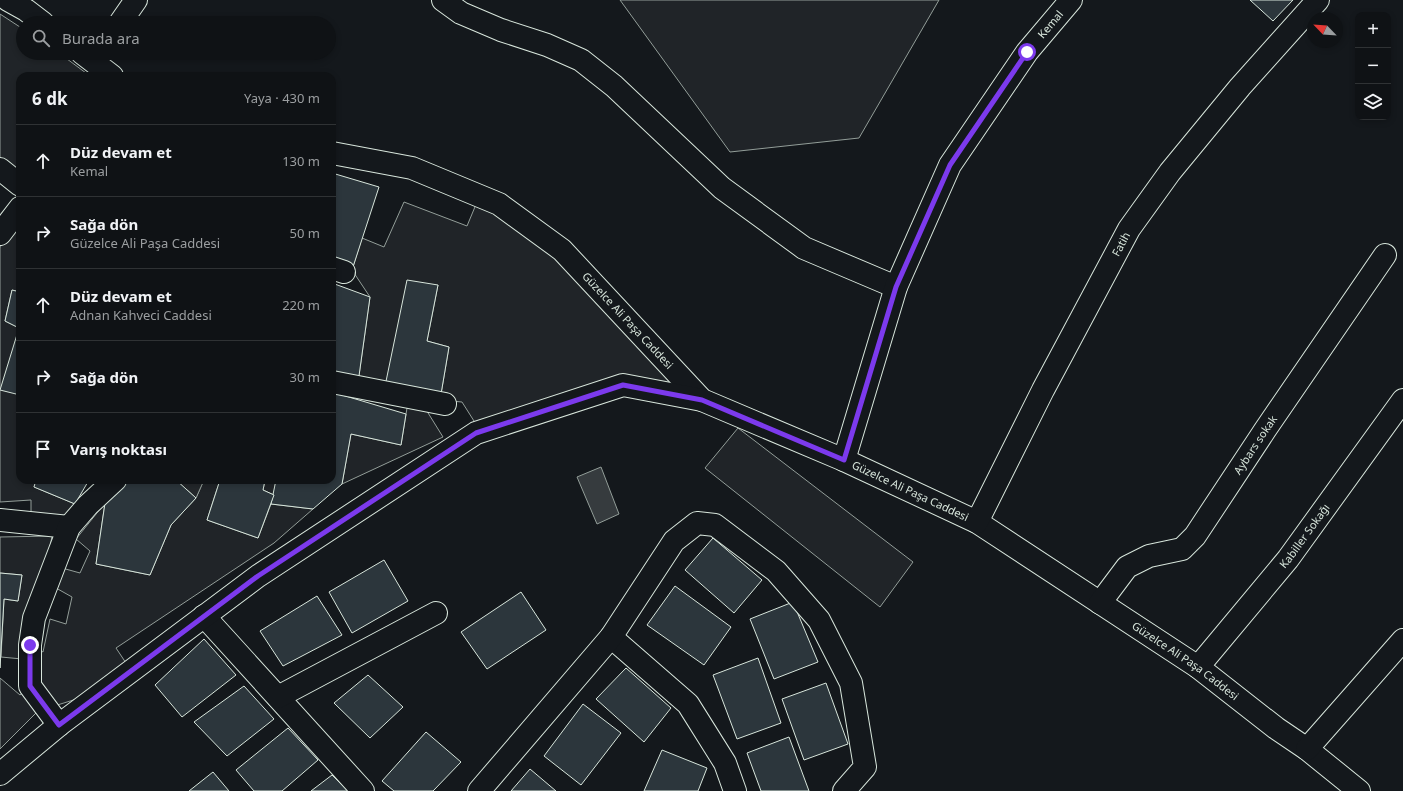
<!DOCTYPE html>
<html lang="tr">
<meta charset="utf-8">
<style>
:root{--surface:#0f1215;--page:#181b1e;--text:#f1f3f6;--muted:#9b9ea0;--line:#2f3234}
body{margin:0;font-family:"Noto Sans",sans-serif;background:var(--page);color:var(--text)}
.controls{position:absolute;right:12px;top:12px;display:grid;overflow:hidden;border-radius:8px;box-shadow:0 2px 6px #0003}
.controls button{width:36px;height:36px;display:grid;place-items:center;padding:0;border:0;border-bottom:1px solid var(--line);background:var(--surface);color:var(--text);font:20px sans-serif}
.compass{position:absolute;left:1307px;top:12px;width:36px;height:36px;border-radius:50%;background:var(--surface);box-shadow:0 2px 6px #0003;rotate:295deg}
.stop{position:absolute;width:12px;height:12px;margin:-9px;border:3px solid #7c3aed;border-radius:50%;background:#fff}
.stop.end{background:#7c3aed;border-color:#fff;box-shadow:0 1px 4px #0008}
.list{margin:0;padding:0;list-style:none}
h2{display:flex;justify-content:space-between;align-items:center;height:52px;margin:0;padding:0 16px;font-size:17px}
h2 small{font-size:13px;font-weight:400;color:var(--muted)}
.list li{display:grid;grid-template-columns:26px 1fr auto;gap:12px;align-items:center;box-sizing:border-box;height:72px;padding:0 16px;border-top:1px solid var(--line)}
.list b{display:block;font-size:15px;white-space:nowrap}
.list p{margin:0;font-size:13px;white-space:nowrap;color:var(--muted)}
.list em{font-size:13px;font-style:normal;color:var(--muted)}
.icon{flex:none;width:22px;height:22px;fill:none;stroke:currentColor;stroke-width:2;stroke-linecap:round;stroke-linejoin:round}
.map{position:relative;flex:none;width:1403px;height:791px;overflow:hidden}
.search{position:absolute;background:var(--surface);box-shadow:0 2px 6px #0003;left:16px;top:16px;width:320px;height:44px;display:flex;align-items:center;gap:10px;box-sizing:border-box;padding:0 14px;border-radius:22px;color:var(--muted);font-size:15px}
.panel{position:absolute;background:var(--surface);box-shadow:0 2px 6px #0003;left:16px;top:72px;width:320px;height:412px;border-radius:12px}
.map>svg:first-child{display:block}
</style>
<div class="map">
<svg width="1403" height="791" viewBox="0 0 1403 791">
<rect width="100%" height="100%" fill="#14181c"/>
<g fill="#202428" stroke="#939e99">
<polygon points="620,0 939,0 859,138 730,152"/>
<polygon points="0,14 23,29 23,53 59,53 90,76 20,76 20,172 0,160"/>
<polygon points="404,202 467,226 477,202 534,239 603,303 671,377 668,386 477,429 474,421 462,402 440,400 449,347 427,341 438,285 384,391 358,383 370,297 352,270 362,238 384,247"/>
<polygon points="20,219 20,292 12,290 5,321 19,328 20,480 36,480 34,487 75,504 71,514 31,522 31,500 0,502 0,248 1,243"/>
<polygon points="407,408 425,408 443,437 342,484 351,434 401,445"/>
<polygon points="738,428 913,562 880,607 705,468"/>
<polygon points="204,480 220,480 207,520 258,538 271,504 313,509 274,543 116,648 128,666 96,693 38,711 0,749 0,678 20,695 31,686 22,659 1,657 4,599 18,601 22,575 0,573 0,537 52,536 46,568 25,642 43,652 50,619 66,624 72,597 56,588 62,568 80,573 90,551 76,539 105,503 96,564 150,575 171,525 196,498"/>
<polygon points="264,480 276,480 274,495 263,490 265,481"/>
</g>
<polygon fill="#24282b" stroke="#939e99" points="176,480 204,480 196,498"/>
<polygon fill="#363b3e" stroke="#939e99" points="601,467 619,514 597,524 577,477"/>
<g fill="#2c363c" stroke="#d8e6dc">
<polygon points="1250,0 1293,0 1273,21"/>
<polygon points="332,173 379,187 352,270 332,264"/>
<polygon points="407,280 438,285 427,341 449,347 440,400 384,391"/>
<polygon points="332,283 370,297 358,383 332,375"/>
<polygon points="12,290 20,292 20,395 0,390 19,328 5,321"/>
<polygon points="332,392 406,414 401,445 351,434 342,484 313,509 271,504 276,480 332,480"/>
<polygon points="36,480 89,480 75,504 34,487"/>
<polygon points="129,480 176,480 196,498 171,525 150,575 96,564 105,503"/>
<polygon points="220,480 265,480 263,490 274,495 258,538 207,520"/>
<polygon points="713,538 762,580 734,613 685,570"/>
<polygon points="384,560 408,601 352,633 329,592"/>
<polygon points="0,573 22,575 18,601 4,599 0,668"/>
<polygon points="675,586 731,627 704,665 647,625"/>
<polygon points="521,592 546,630 487,669 461,632"/>
<polygon points="317,596 342,635 283,666 260,631"/>
<polygon points="793,602 818,662 774,679 750,619"/>
<polygon points="204,639 236,675 182,717 155,685"/>
<polygon points="758,658 781,723 737,739 713,675"/>
<polygon points="626,668 671,708 644,742 596,699"/>
<polygon points="368,675 403,707 370,738 334,703"/>
<polygon points="826,683 848,744 804,760 782,699"/>
<polygon points="244,686 274,719 227,756 194,722"/>
<polygon points="583,704 621,733 581,785 544,756"/>
<polygon points="288,728 318,760 282,791 254,791 236,770"/>
<polygon points="426,732 461,762 433,791 394,791 382,781"/>
<polygon points="789,737 809,791 761,791 747,753"/>
<polygon points="662,750 707,768 698,791 644,791"/>
<polygon points="530,769 556,791 511,791"/>
<polygon points="213,772 229,791 189,791"/>
<polygon points="332,775 348,791 311,791"/>
</g>
<g fill="none" stroke-linecap="round" stroke-linejoin="round">
<g stroke="#d8e6dc" stroke-width="24">
<g id="minor">
<polyline points="8,0 26,10 43,23"/>
<polyline points="443,0 461,13 501,30 547,45 581,60 614,86 722,188 804,248 896,287"/>
<polyline points="120,23 136,0"/>
<polyline points="82,53 112,76"/>
<path id="s1" d="M332 153 412 168 499 204 562 250 702 400 844 460 977 522 1198 667 1276 728 1307 749 1359 791"/>
<polyline points="0,169 20,185"/>
<polyline points="0,234 20,208"/>
<polyline points="332,268 344,272"/>
<polyline points="332,382 445,404"/>
<path id="s2" d="M844 460 896 287 950 165 1027 52 1071 0"/>
<polyline points="0,520 69,527"/>
<path id="s3" d="M977 522 1043 390 1129 229 1170 172 1240 87 1318 0"/>
<path id="s4" d="M1100 603 1127 567 1149 556 1182 549 1195 536 1265 430 1385 255"/>
<polyline points="204,616 363,791"/>
<polyline points="611,637 688,704 725,763 735,791"/>
<path id="s5" d="M1198 667 1288 559 1403 400"/>
<polyline points="278,697 436,613"/>
<polyline points="59,725 30,686 30,645 34,618 69,527 88,505 115,480"/>
<polyline points="1307,749 1403,640"/>
<polyline points="479,791 611,637 674,541 697,523 715,525 776,571 819,620 851,683 865,767 844,791"/>
</g>
</g>
<g stroke="#d8e6dc" stroke-width="24">
<polyline id="major" points="0,774 59,725 258,576 476,433 623,385 702,400"/>
</g>
<use href="#minor" stroke="#14181c" stroke-width="22"/>
<use href="#major" stroke="#14181c" stroke-width="22"/>
</g>
<g fill="none" stroke-linecap="round" stroke-linejoin="round">
<polyline stroke="#7c3aed" stroke-width="5" points="30,645 30,686 59,725 258,576 476,433 623,385 702,400 844,460 896,287 950,165 1027,52"/>
</g>
<g text-anchor="middle" stroke-width="3" stroke-linejoin="round" paint-order="stroke">
<g font-size="11" fill="#d8e6dc" stroke="#14181c">
<text dy="4" stroke="none"><textPath href="#s2" startOffset="487">Kemal</textPath></text>
<text dy="4" stroke="none"><textPath href="#s3" startOffset="313">Fatih</textPath></text>
<text dy="4" stroke="none"><textPath href="#s1" startOffset="350">Güzelce Ali Paşa Caddesi</textPath></text>
<text dy="4" stroke="none"><textPath href="#s4" startOffset="231">Aybars sokak</textPath></text>
<text dy="4" stroke="none"><textPath href="#s1" startOffset="686">Güzelce Ali Paşa Caddesi</textPath></text>
<text dy="4" stroke="none"><textPath href="#s5" startOffset="169">Kabiller Sokağı</textPath></text>
<text dy="4" stroke="none"><textPath href="#s1" startOffset="1010">Güzelce Ali Paşa Caddesi</textPath></text>
</g>
</g>
</svg>
<div class="controls">
<button>+</button>
<button>−</button>
<button><svg class="icon" aria-label="layers" viewBox="0 0 24 24"><path d="M12 4l9 5-9 5-9-5zM3 14l9 5 9-5"/></svg></button>
</div>
<svg class="compass" viewBox="-18 -18 36 36"><path d="M0-13l5 13h-10z" fill="#e53935"/><path d="M0 13l5-13h-10z" fill="#9b9ea0"/></svg>
<div class="stop" style="left:1027px;top:52px"></div>
<div class="stop end" style="left:30px;top:645px"></div>
<div class="search"><svg class="icon" aria-label="search" viewBox="0 0 24 24"><circle cx="10" cy="10" r="6"/><path d="M15 15l6 6"/></svg>Burada ara</div>
<section class="panel">
<h2>6 dk<small>Yaya · 430 m</small></h2>
<ul class="list">
<li><svg class="icon" aria-label="ahead" viewBox="0 0 24 24"><path d="M12 20V5M6 11l6-6 6 6"/></svg><div><b>Düz devam et</b><p>Kemal</p></div><em>130 m</em></li>
<li><svg class="icon" aria-label="right" viewBox="0 0 24 24"><path d="M7 20v-9h11M14 6l5 5-5 5"/></svg><div><b>Sağa dön</b><p>Güzelce Ali Paşa Caddesi</p></div><em>50 m</em></li>
<li><svg class="icon" aria-label="ahead" viewBox="0 0 24 24"><path d="M12 20V5M6 11l6-6 6 6"/></svg><div><b>Düz devam et</b><p>Adnan Kahveci Caddesi</p></div><em>220 m</em></li>
<li><svg class="icon" aria-label="right" viewBox="0 0 24 24"><path d="M7 20v-9h11M14 6l5 5-5 5"/></svg><div><b>Sağa dön</b></div><em>30 m</em></li>
<li><svg class="icon" aria-label="arrive" viewBox="0 0 24 24"><path d="M6 21V4h12l-3 4 3 4H6"/></svg><div><b>Varış noktası</b></div></li>
</ul>
</section>
</div>
